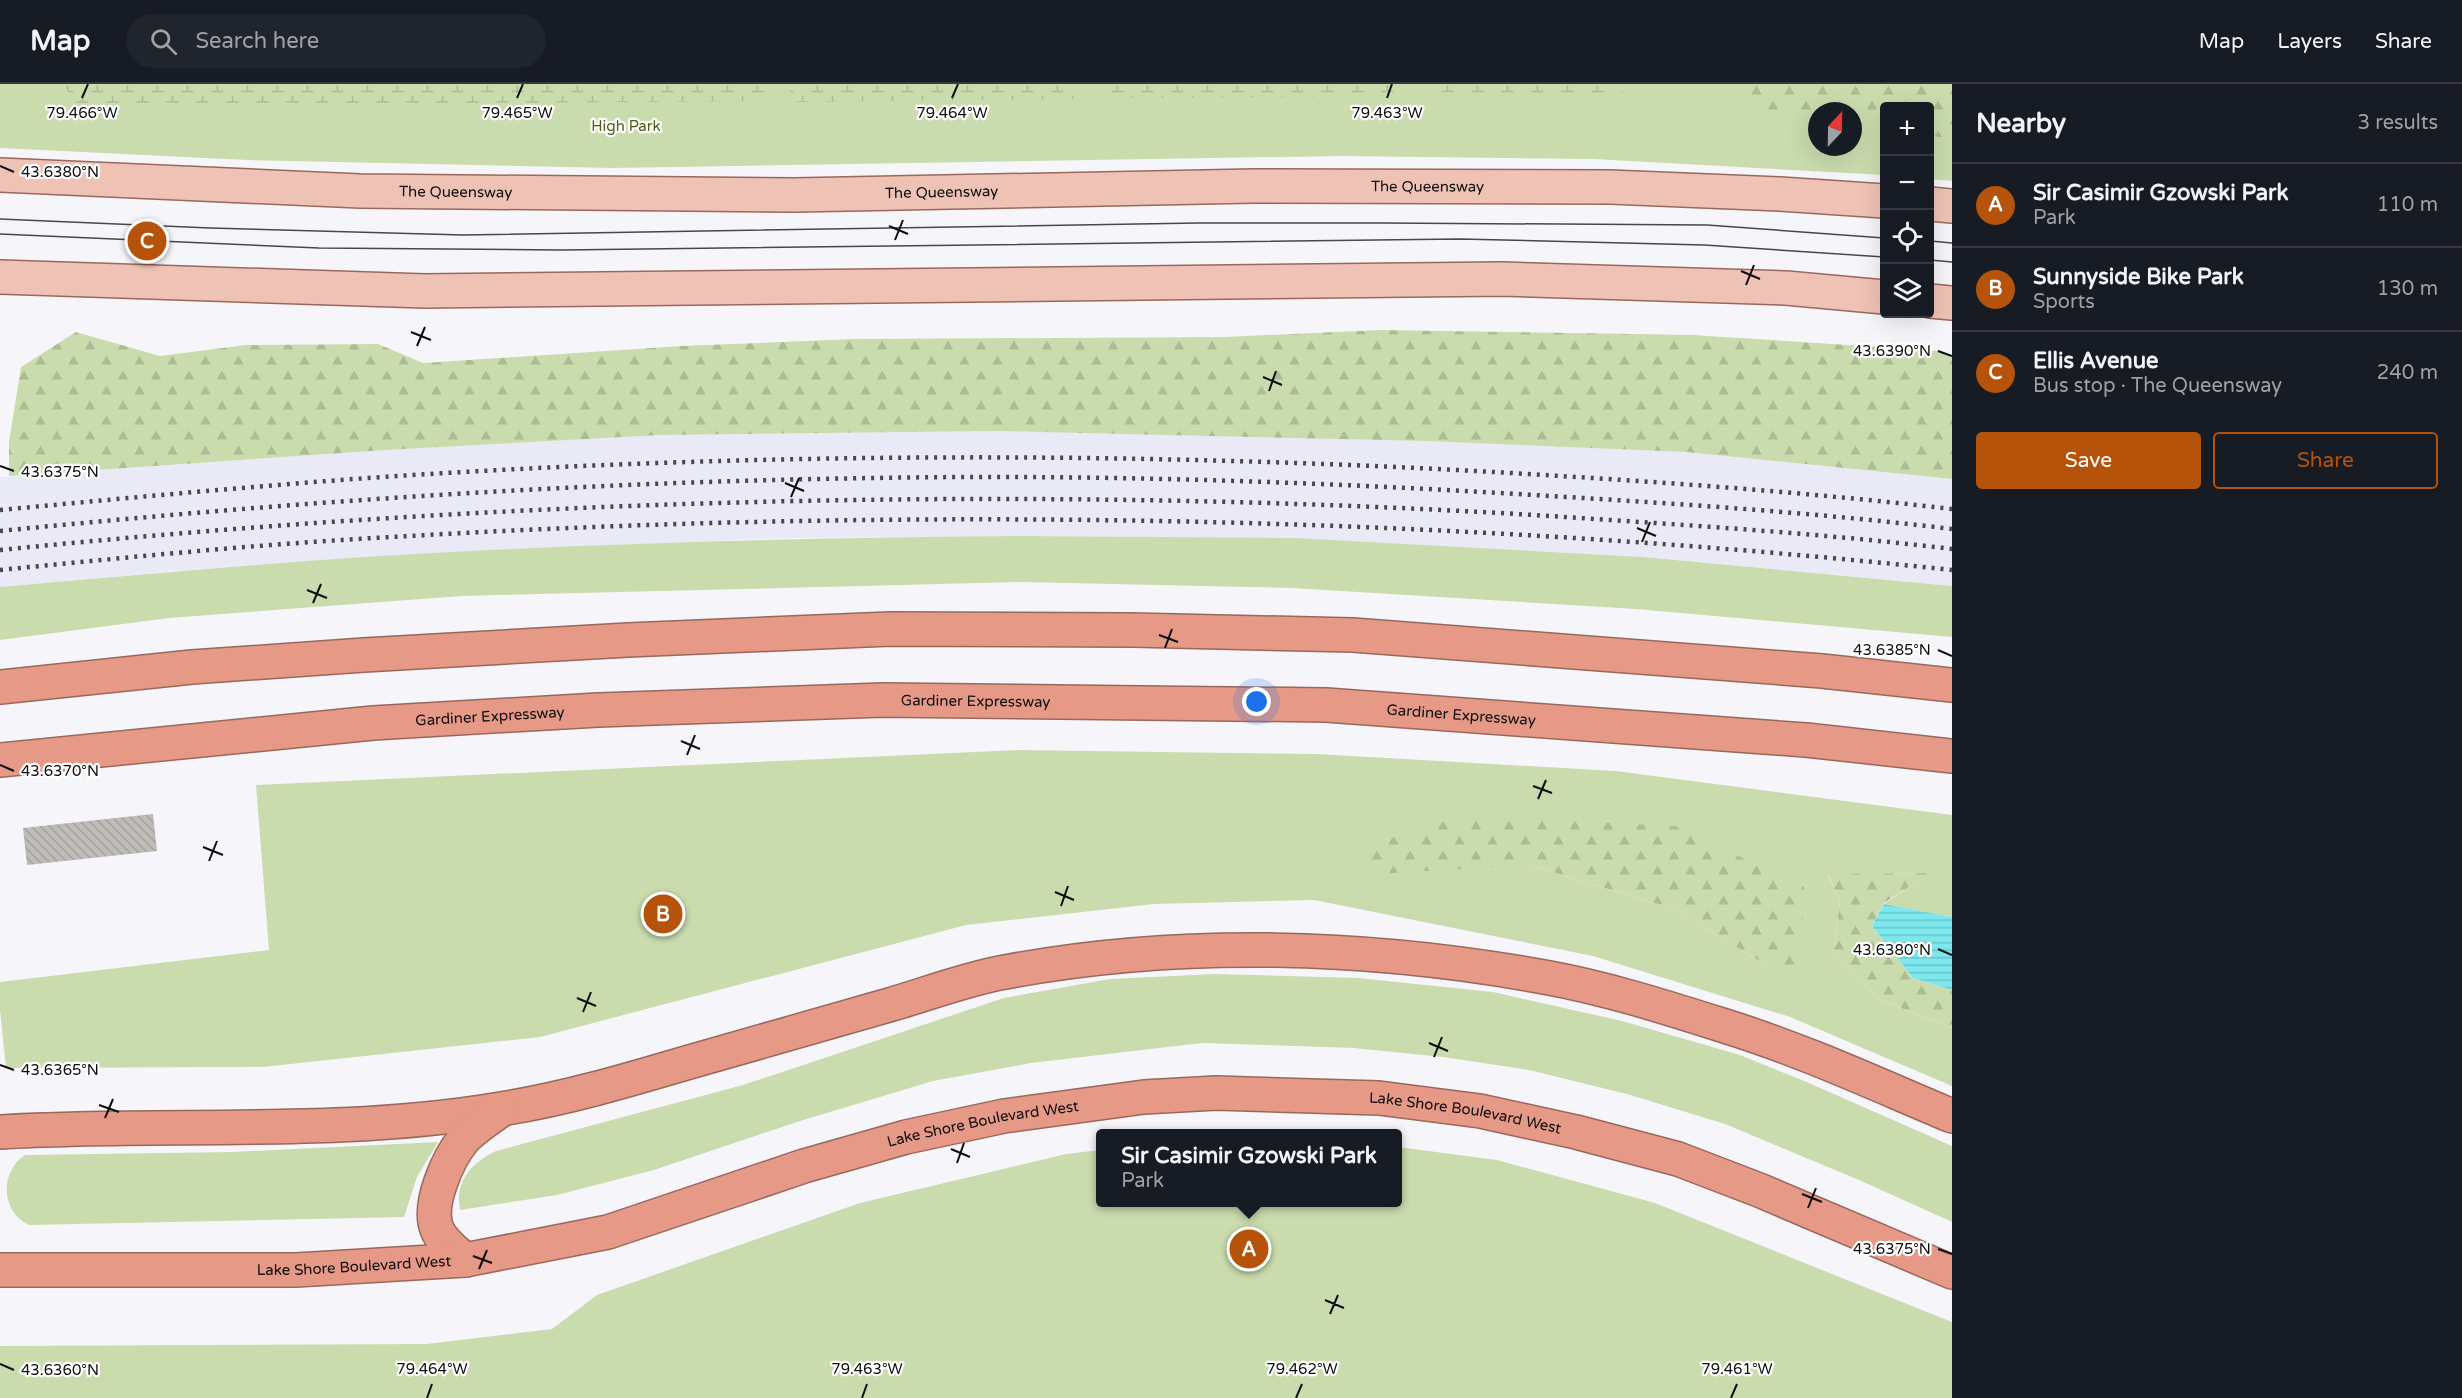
<!DOCTYPE html>
<meta charset="utf-8">
<style>
:root{--surface:#171b24;--page:#20242c;--text:#f1f3f6;--muted:#9ea1a6;--line:#363941;--accent:#b45309}
body{margin:0;font-family:"Varela Round",sans-serif;background:var(--page);color:var(--text)}
.controls{position:absolute;right:18px;top:18px;display:grid;overflow:hidden;border-radius:6px;box-shadow:0 6px 24px #0002}
.controls button{width:54px;height:54px;display:grid;place-items:center;padding:0;border:0;border-bottom:2px solid var(--line);background:var(--surface);color:var(--text);font:30px sans-serif}
.compass{position:absolute;left:1808px;top:18px;width:54px;height:54px;border-radius:50%;background:var(--surface);box-shadow:0 6px 24px #0002;rotate:22deg}
.you{position:absolute;left:1257px;top:618px;width:21px;height:21px;margin:-15px;border:4px solid #fff;border-radius:50%;background:#1a73e8;box-shadow:0 0 0 9px #1a73e833}
.badge{display:grid;place-items:center;width:39px;height:39px;border-radius:50%;background:var(--accent);color:#fff;font-size:20px;font-weight:700}
.pin{position:absolute;translate:-50% -50%;border:3px solid #fff;box-shadow:0 2px 6px #0006}
.popup{position:absolute;left:1096px;top:1045px;width:306px;height:78px;box-sizing:border-box;display:grid;place-content:center;border-radius:6px;background:var(--surface);filter:drop-shadow(0 2px 4px #0005);font-size:20px;white-space:nowrap;color:var(--muted)}
.popup b{font-size:22px;color:var(--text)}
.popup::after{content:'';position:absolute;left:50%;top:100%;margin-left:-12px;border:12px solid transparent;border-top-color:var(--surface)}
.list{margin:0;padding:0;list-style:none}
h2{display:flex;justify-content:space-between;align-items:center;height:78px;margin:0;padding:0 24px;font-size:26px}
h2 small{font-size:20px;font-weight:400;color:var(--muted)}
.list li{display:grid;grid-template-columns:39px 1fr auto;gap:18px;align-items:center;box-sizing:border-box;height:84px;padding:0 24px;border-top:2px solid var(--line)}
.list b{display:block;font-size:22px;white-space:nowrap}
.list p{margin:0;font-size:20px;white-space:nowrap;color:var(--muted)}
.list em{font-size:20px;font-style:normal;color:var(--muted)}
.actions{display:flex;gap:12px;padding:18px 24px}
.actions a{flex:1;padding:14px 0;border:2px solid var(--accent);border-radius:6px;text-align:center;font-size:21px;color:var(--accent)}
.actions .main{background:var(--accent);color:#fff}
.icon{flex:none;width:33px;height:33px;fill:none;stroke:currentColor;stroke-width:2;stroke-linecap:round;stroke-linejoin:round}
.map{position:relative;flex:none;width:1952px;height:1314px;overflow:hidden}
header{display:flex;align-items:center;gap:36px;box-sizing:border-box;height:84px;padding:0 30px;background:var(--surface);border-bottom:2px solid var(--line)}
header strong{font-size:28px}
nav{display:flex;gap:33px;margin-inline-start:auto;font-size:21px}
.search{width:420px;height:54px;background:var(--page);display:flex;align-items:center;gap:15px;box-sizing:border-box;padding:0 21px;border-radius:33px;color:var(--muted);font-size:22px}
main{display:flex}
aside{flex:1;background:var(--surface)}
.map>svg:first-child{display:block}
</style>
<header>
<strong>Map</strong>
<div class="search"><svg class="icon" aria-label="search" viewBox="0 0 24 24"><circle cx="10" cy="10" r="6"/><path d="M15 15l6 6"/></svg>Search here</div>
<nav><a>Map</a><a>Layers</a><a>Share</a></nav>
</header>
<main>
<div class="map">
<svg width="1952" height="1314" viewBox="0 0 1952 1314">
<defs>
<pattern id="forest-firs" width="22" height="20" patternUnits="userSpaceOnUse" patternTransform="scale(1.5)"><rect width="22" height="20" fill="#cadcae"/><path d="M5 1l3.5 6h-7zM16 11l3.5 6h-7z" fill="#acbc94"/></pattern>
<pattern id="wetland-marsh" width="20" height="14" patternUnits="userSpaceOnUse" patternTransform="scale(1.5)"><rect width="20" height="14" fill="#cadcae"/><path d="M1 5h8M5 5V1M11 12h8M15 12V8" fill="none" stroke="#acbc94"/></pattern>
<pattern id="water-rules" width="6" height="5" patternUnits="userSpaceOnUse" patternTransform="scale(1.5)"><rect width="6" height="5" fill="#7ce7ed"/><path d="M0 2.5h6" fill="none" stroke="#6ac5ca"/></pattern>
<pattern id="building-back-hatch" width="6" height="6" patternUnits="userSpaceOnUse" patternTransform="scale(1.5)"><rect width="6" height="6" fill="#bfbbb8"/><path d="M-1 5l2 2M0 0l6 6M5-1l2 2" fill="none" stroke="#a3a09d"/></pattern>
</defs>
<rect width="100%" height="100%" fill="#f6f6fa"/>
<polygon fill="#eaeaf6" points="997,347 1425,357 1686,368 1952,395 1952,502 1643,473 1296,454 1025,452 789,454 467,467 164,488 0,503 0,393 386,366 661,351"/>
<g fill="#cadcae" fill-rule="evenodd">
<path d="M0 0H1952V97L1930 95V22H1884V91L1593 75 1340 72 612 84 247 76 0 64ZM1817 27H1853V63H1817Z"/>
<path d="M1025 452 1296 454 1643 473 1952 502V553L1636 525 1292 504 1022 498 462 512 169 534 0 556V503C156 489 312 475 468 467 654 458 839 453 1025 452Z"/>
<path d="M1018 666 1316 670 1616 687 1952 731V833L1884 820 1929 789 1828 791 1840 818 1833 871 1878 915 1952 944V1002L1790 933 1593 872 1314 816 1154 820 966 841 540 953 263 983 6 984 0 926V898L269 866 256 701ZM1529 781 1804 803 1766 881 1674 825Z"/>
<path d="M1215 890 1358 894 1493 908 1622 937 1740 971 1809 999 1952 1062V1138L1859 1096 1725 1040 1627 1010 1529 986 1443 973 1354 964 1202 959 1031 979 933 997 800 1037 654 1086 557 1111 460 1126C454 1098 472 1078 496 1067L743 1001 1004 914 1110 895Z"/>
<path d="M438 1058 417 1093 404 1133 29 1141C0 1128 0 1087 25 1071L232 1068Z"/>
<polygon points="1398,1063 1497,1076 1655,1119 1952,1238 1952,1314 0,1314 0,1262 427,1260 552,1245 597,1211 860,1119 1066,1070 1100,1066 1100,1118 1398,1118"/>
</g>
<g fill="url(#forest-firs)">
<polygon points="1750,0 1952,0 1952,54 1930,52 1930,22 1884,22 1884,40 1871,32 1853,34 1853,27 1817,27 1817,36 1762,28 1750,9"/>
<polygon points="1380,246 1693,251 1941,267 1952,271 1952,395 1686,368 1425,357 997,347 661,351 386,366 9,392 9,358 21,283 76,248 160,272 246,261 378,260 423,279 681,262 855,255 1224,253"/>
<polygon points="1464,732 1675,742 1804,803 1800,884 1766,881 1674,825 1529,781 1376,790 1365,762"/>
<polygon points="1930,789 1884,819 1872,842 1913,894 1952,906 1952,944 1878,915 1833,871 1840,818 1828,790"/>
</g>
<g fill="url(#wetland-marsh)">
<polygon points="63,0 767,0 767,17 77,22"/>
<polygon points="790,0 1081,0 1082,15 790,18"/>
<polygon points="1103,0 1408,0 1410,12 1103,14"/>
<polygon points="1431,0 1628,0 1621,10 1432,8"/>
</g>
<polygon fill="url(#water-rules)" points="1884,820 1952,833 1952,906 1913,894 1872,842"/>
<polygon fill="url(#building-back-hatch)" points="153,730 157,767 27,781 23,744"/>
<g fill="none" stroke-linecap="round" stroke-linejoin="round">
<g stroke="#99685c" stroke-width="36">
<g id="major">
<path id="s1" d="M0 91 360 107 795 111 1254 102 1610 103 1780 110 1884 117"/>
<polyline points="1930,120 1952,122"/>
<polyline points="0,193 425,207 1502,195 1786,204 1884,213"/>
<polyline points="1930,217 1952,219"/>
</g>
</g>
<g stroke="#99685c" stroke-width="36">
<g id="highway">
<polyline points="0,603 192,583 364,571 628,556 890,545 1132,546 1353,551 1822,587 1952,601"/>
<path id="s2" d="M0 676 373 639 598 626 883 616 1326 621 1806 656 1952 672"/>
<path d="M0 1048C166 1038 336 1053 501 1025 564 1015 625 997 686 979 754 960 821 940 889 921 927 910 966 895 1005 888 1181 855 1368 861 1544 893 1606 904 1668 924 1728 943 1805 967 1878 1001 1952 1032"/>
<path d="M465 1176C455 1167 442 1158 437 1145 427 1121 448 1074 464 1055 474 1044 489 1035 501 1026"/>
<path id="s3" d="M0 1186H296L465 1176 608 1148 804 1082 906 1053 1004 1032 1144 1013 1216 1009 1379 1014 1480 1027 1576 1048 1678 1075 1759 1106 1952 1188"/>
</g>
</g>
<use href="#major" stroke="#efc2b6" stroke-width="33"/>
<use href="#highway" stroke="#e59986" stroke-width="33"/>
<g stroke="#48484a" stroke-width="1.5">
<polyline points="0,135 210,144 463,151 1198,139 1385,139 1707,141 1884,154"/>
<polyline points="0,150 319,164 562,166 1460,155 1704,161 1884,173"/>
<polyline points="1930,157 1952,159"/>
<polyline points="1930,176 1952,178"/>
</g>
<g stroke="#48484a" stroke-width="4.5" stroke-dasharray="3 6" stroke-linecap="butt">
<path d="M0 426C127 414 254 402 382 393 774 367 1168 367 1560 392 1691 400 1822 410 1952 425"/>
<path d="M0 447C290 418 581 398 873 394 1099 390 1325 398 1550 412 1684 420 1819 429 1952 445"/>
<path d="M0 466C515 414 1034 400 1550 432 1684 441 1819 449 1952 465"/>
<path d="M0 486C130 473 261 460 392 453 911 422 1434 431 1952 486"/>
</g>
</g>
<path fill="none" stroke="#0d0d0e" stroke-width="2" d="M82 14 88 0M517 14 523 0M952 14 958 0M1387 14 1392 0M0 82 14 88M889 142 908 150M895 156 903 136M1741 187 1760 195M1746 201 1754 181M411 248 431 256M417 262 425 243M1938 267 1952 272M1263 293 1282 301M1269 307 1276 287M0 382 14 387M785 399 804 407M791 413 799 394M1637 444 1656 452M1642 458 1650 438M307 506 327 514M313 519 321 500M1159 551 1178 558M1165 564 1172 545M1938 566 1952 572M681 657 700 665M687 671 695 651M0 681 14 687M1533 702 1552 709M1538 715 1546 696M203 763 223 771M209 777 217 757M1055 808 1074 816M1061 822 1068 802M1938 865 1952 871M577 914 596 922M583 928 591 908M1429 959 1448 967M1434 973 1442 953M0 981 14 986M99 1021 119 1028M105 1034 113 1015M951 1065 970 1073M957 1079 964 1059M1802 1110 1822 1118M1808 1124 1816 1104M1938 1165 1952 1170M473 1172 492 1179M479 1185 487 1166M1325 1216 1344 1224M1330 1230 1338 1211M0 1280 14 1286M427 1314 432 1300M862 1314 867 1300M1296 1314 1302 1300M1731 1314 1737 1300"/>
<g text-anchor="middle" stroke-width="4.5" stroke-linejoin="round" paint-order="stroke">
<g font-size="15" fill="#485e11" stroke="#fff">
<text x="626" y="47">High Park</text>
</g>
<g font-size="15" fill="#0d0d0e" stroke="#fff">
<text dy="5" stroke="none"><textPath href="#s1" startOffset="1428">The Queensway</textPath></text>
<text dy="5" stroke="none"><textPath href="#s1" startOffset="456">The Queensway</textPath></text>
<text dy="5" stroke="none"><textPath href="#s1" startOffset="942">The Queensway</textPath></text>
<text dy="5" stroke="none"><textPath href="#s2" startOffset="978">Gardiner Expressway</textPath></text>
<text dy="5" stroke="none"><textPath href="#s2" startOffset="1464">Gardiner Expressway</textPath></text>
<text dy="5" stroke="none"><textPath href="#s2" startOffset="492">Gardiner Expressway</textPath></text>
<text dy="5" stroke="none"><textPath href="#s3" startOffset="1488">Lake Shore Boulevard West</textPath></text>
<text dy="5" stroke="none"><textPath href="#s3" startOffset="1002">Lake Shore Boulevard West</textPath></text>
<text dy="5" stroke="none"><textPath href="#s3" startOffset="354">Lake Shore Boulevard West</textPath></text>
</g>
</g>
<g font-size="15" text-anchor="middle" fill="#0d0d0e" stroke="#fff" stroke-width="4.5" stroke-linejoin="round" paint-order="stroke">
<text x="952" y="34">79.464°W</text>
<text x="82" y="34">79.466°W</text>
<text x="517" y="34">79.465°W</text>
<text x="1387" y="34">79.463°W</text>
<text x="60" y="93">43.6380°N</text>
<text x="1892" y="272">43.6390°N</text>
<text x="60" y="393">43.6375°N</text>
<text x="1892" y="571">43.6385°N</text>
<text x="60" y="692">43.6370°N</text>
<text x="1892" y="871">43.6380°N</text>
<text x="60" y="991">43.6365°N</text>
<text x="1892" y="1170">43.6375°N</text>
<text x="432" y="1290">79.464°W</text>
<text x="867" y="1290">79.463°W</text>
<text x="1302" y="1290">79.462°W</text>
<text x="1737" y="1290">79.461°W</text>
<text x="60" y="1291">43.6360°N</text>
</g>
</svg>
<div class="controls">
<button>+</button>
<button>−</button>
<button><svg class="icon" aria-label="locate" viewBox="0 0 24 24"><circle cx="12" cy="12" r="6"/><path d="M12 2v4M12 18v4M2 12h4M18 12h4"/></svg></button>
<button><svg class="icon" aria-label="layers" viewBox="0 0 24 24"><path d="M12 4l9 5-9 5-9-5zM3 14l9 5 9-5"/></svg></button>
</div>
<svg class="compass" viewBox="-18 -18 36 36"><path d="M0-13l5 13h-10z" fill="#e53935"/><path d="M0 13l5-13h-10z" fill="#9ea1a6"/></svg>
<div class="you"></div>
<div class="pin badge" style="left:1249px;top:1165px">A</div>
<div class="popup"><b>Sir Casimir Gzowski Park</b>Park</div>
<div class="pin badge" style="left:663px;top:830px">B</div>
<div class="pin badge" style="left:147px;top:157px">C</div>
</div>
<aside>
<h2>Nearby<small>3 results</small></h2>
<ul class="list">
<li><span class="badge">A</span><div><b>Sir Casimir Gzowski Park</b><p>Park</p></div><em>110 m</em></li>
<li><span class="badge">B</span><div><b>Sunnyside Bike Park</b><p>Sports</p></div><em>130 m</em></li>
<li><span class="badge">C</span><div><b>Ellis Avenue</b><p>Bus stop · The Queensway</p></div><em>240 m</em></li>
</ul>
<div class="actions"><a class="main">Save</a><a>Share</a></div>
</aside>
</main>
